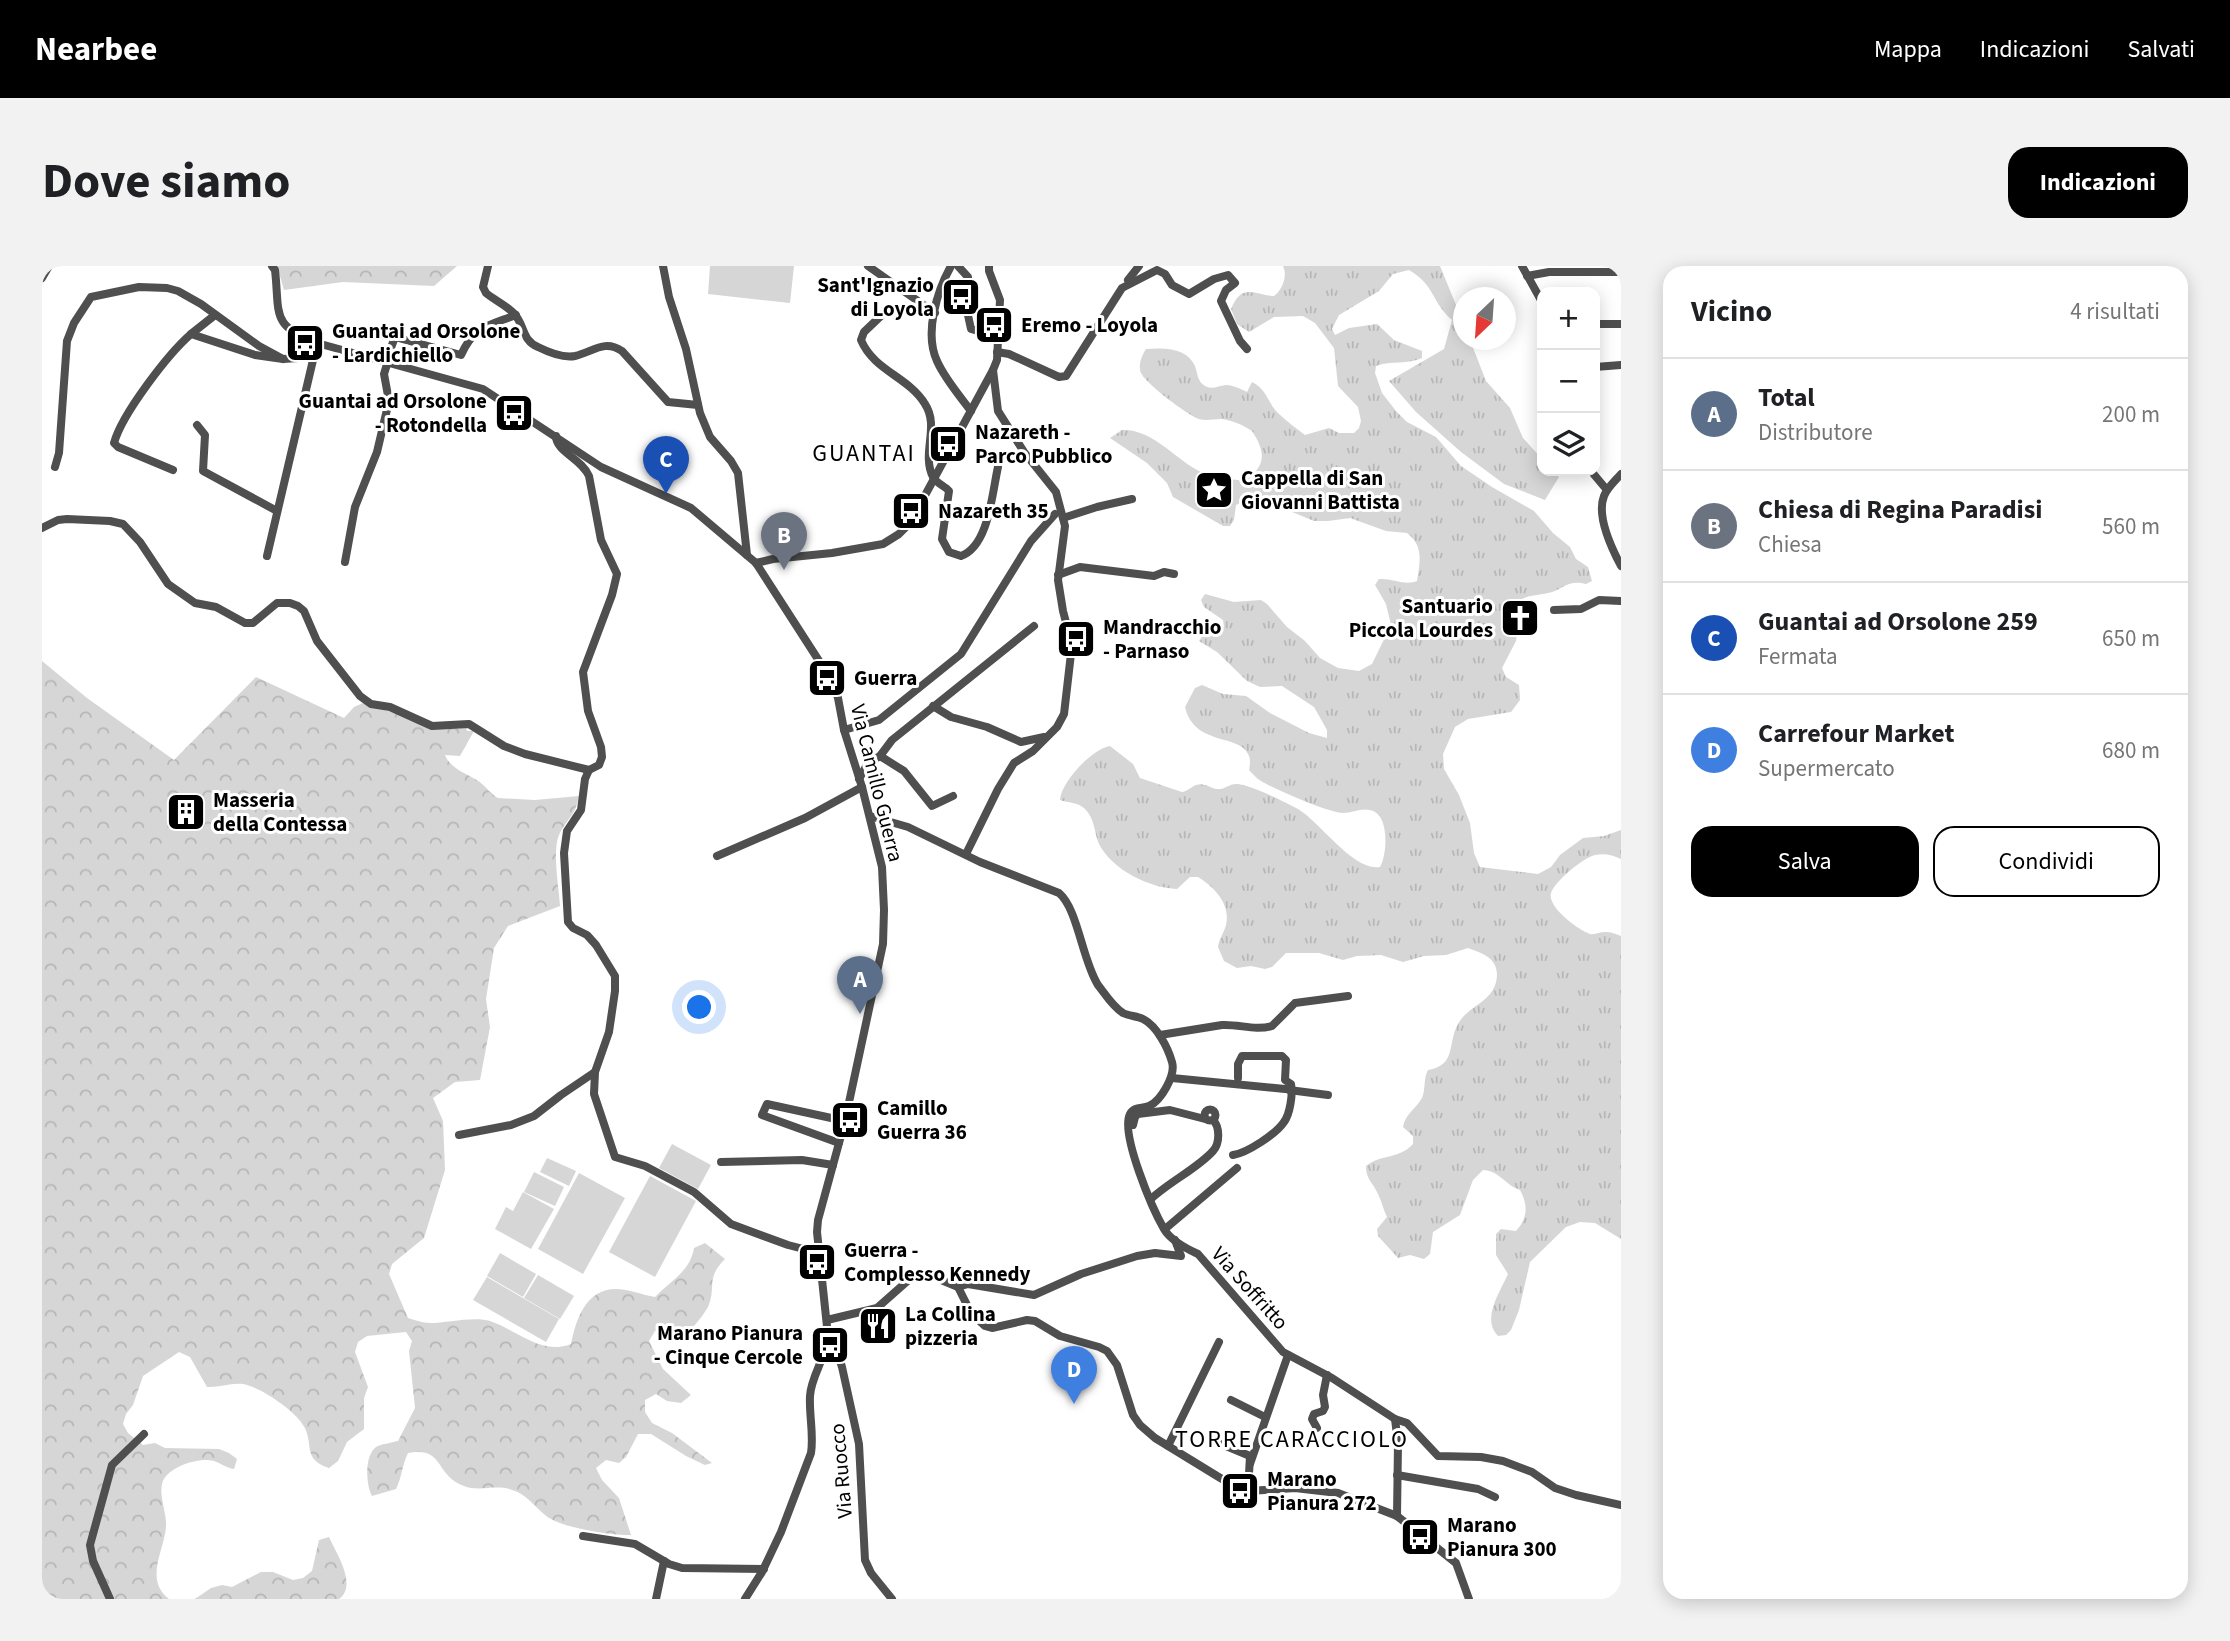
<!DOCTYPE html>
<html lang="it">
<meta charset="utf-8">
<style>
:root{--surface:#fff;--page:#f2f2f2;--text:#202124;--muted:#757577;--line:#e0e0e0;--accent:#000}
body{margin:0;font-family:"Source Sans 3",sans-serif;background:var(--page);color:var(--text)}
.controls{position:absolute;right:21px;top:21px;display:grid;overflow:hidden;border-radius:14px;box-shadow:0 4px 18px #0003}
.controls button{width:63px;height:63px;display:grid;place-items:center;padding:0;border:0;border-bottom:2px solid var(--line);background:var(--surface);color:var(--text);font:35px sans-serif}
.compass{position:absolute;left:1411px;top:21px;width:63px;height:63px;border-radius:50%;background:var(--surface);box-shadow:0 4px 18px #0003;rotate:205deg}
.you{position:absolute;left:658px;top:742px;width:24px;height:24px;margin:-18px;border:5px solid #fff;border-radius:50%;background:#1a73e8;box-shadow:0 0 0 10px #1a73e833}
.badge{display:grid;place-items:center;width:46px;height:46px;border-radius:50%;background:var(--accent);color:#fff;font-size:23px;font-weight:700}
.pin{position:absolute;translate:-50% -58px;filter:drop-shadow(0 2px 4px #0008)}
.pin::after{content:'';position:absolute;top:37px;width:24px;height:21px;background:inherit;clip-path:polygon(0 0,100% 0,50% 100%)}
.list{margin:0;padding:0;list-style:none}
h2{display:flex;justify-content:space-between;align-items:center;height:91px;margin:0;padding:0 28px;font-size:30px}
h2 small{font-size:23px;font-weight:400;color:var(--muted)}
.list li{display:grid;grid-template-columns:46px 1fr auto;gap:21px;align-items:center;box-sizing:border-box;height:112px;padding:0 28px;border-top:2px solid var(--line)}
.list b{display:block;font-size:26px;white-space:nowrap}
.list p{margin:0;font-size:23px;white-space:nowrap;color:var(--muted)}
.list em{font-size:23px;font-style:normal;color:var(--muted)}
.actions{display:flex;gap:14px;padding:21px 28px}
.actions a{flex:1;padding:16px 0;border:2px solid var(--accent);border-radius:21px;text-align:center;font-size:24px;color:var(--accent)}
.actions .main{background:var(--accent);color:#fff}
.icon{flex:none;width:38px;height:38px;fill:none;stroke:currentColor;stroke-width:2;stroke-linecap:round;stroke-linejoin:round}
.map{position:relative;flex:none;width:1579px;height:1333px;overflow:hidden;border-radius:21px}
header{display:flex;align-items:center;gap:42px;box-sizing:border-box;height:98px;padding:0 35px;background:var(--accent);color:#fff}
header strong{font-size:33px}
nav{display:flex;gap:38px;margin-inline-start:auto;font-size:24px}
.intro{display:flex;align-items:center;justify-content:space-between;box-sizing:border-box;height:168px;padding:0 42px}
h1{margin:0;font-size:49px}
.button{padding:18px 32px;border-radius:21px;background:var(--accent);color:#fff;font-size:24px;font-weight:700}
main{display:flex;gap:42px;padding:0 42px}
aside{flex:1;background:var(--surface);border-radius:21px;box-shadow:0 4px 18px #0003}
.map>svg:first-child{display:block}
</style>
<header>
<strong>Nearbee</strong>
<nav><a>Mappa</a><a>Indicazioni</a><a>Salvati</a></nav>
</header>
<div class="intro"><h1>Dove siamo</h1><a class="button">Indicazioni</a></div>
<main>
<div class="map">
<svg width="1579" height="1333" viewBox="0 0 1579 1333">
<defs>
<pattern id="grass-tufts" width="24" height="20" patternUnits="userSpaceOnUse" patternTransform="scale(1.75)"><rect width="24" height="20" fill="#d6d6d6"/><path d="M3 7l-1-3M5 7V3M7 7l1-3M15 17l-1-3M17 17v-4M19 17l1-3" fill="none" stroke="#b6b6b6"/></pattern>
<pattern id="forest-crowns" width="20" height="18" patternUnits="userSpaceOnUse" patternTransform="scale(1.75)"><rect width="20" height="18" fill="#d6d6d6"/><path d="M2 6a3 3 0 1 1 6 0M12 15a3 3 0 1 1 6 0" fill="none" stroke="#b6b6b6"/></pattern>
</defs>
<rect width="100%" height="100%" fill="#fff"/>
<path fill="url(#grass-tufts)" d="M1241 0H1398L1421 56 1422 74H1428L1444 115 1468 142 1481 172 1500 193V205H1511L1517 211 1503 234 1462 218 1419 186 1374 146 1347 115 1402 83 1410 54C1389 36 1394 20 1367 4L1351 8 1337 25 1297 49 1290 63 1293 69 1307 62 1335 58 1352 74 1380 85V92C1366 99 1349 94 1334 100L1333 107 1340 127 1354 145 1365 156 1394 171 1419 200 1450 221 1492 245 1511 267 1528 281 1534 293 1546 301 1550 315 1544 318C1525 313 1521 324 1506 327 1491 330 1481 329 1469 341 1467 352 1465 360 1475 367L1474 375 1460 402 1464 411 1477 419 1478 434 1469 446 1426 453 1413 461 1401 488 1402 503 1417 529 1428 557 1432 587 1438 601 1496 608 1509 601 1518 589 1541 572 1562 570 1579 564V593C1570 589 1563 587 1553 589 1541 592 1513 615 1509 627 1505 641 1536 664 1548 668 1553 669 1558 666 1563 666 1569 666 1574 668 1579 670V973L1553 957 1538 956 1524 961 1488 996 1477 1044 1469 1064 1464 1069 1456 1070C1439 1053 1458 1026 1466 1008L1454 989V968L1459 963 1474 965C1486 953 1486 938 1478 924 1463 919 1458 905 1441 904L1431 914 1418 949 1391 966 1388 988 1382 993 1368 989 1356 992 1336 970 1335 963 1345 951C1341 943 1340 936 1336 928 1331 916 1324 914 1324 900 1339 888 1358 893 1371 878V870L1361 861C1363 848 1374 843 1380 832 1384 823 1381 813 1386 804 1415 799 1405 778 1416 758 1427 738 1454 736 1455 709 1455 692 1440 687 1426 682L1404 689 1382 690 1361 696 1339 689 1315 690 1301 694 1277 687H1244L1230 701 1223 703 1209 700 1195 702 1182 695 1176 681C1177 673 1182 667 1184 659 1189 638 1172 621 1156 611H1148L1135 623C1108 622 1070 604 1057 578 1052 566 1053 553 1043 543 1036 536 1026 537 1018 534 1019 516 1050 483 1068 480L1091 498 1098 512 1140 526C1146 525 1149 521 1154 519 1162 516 1168 522 1175 523 1183 524 1187 517 1196 518 1213 521 1241 535 1256 543 1278 556 1312 606 1338 601 1345 589 1347 554 1333 546 1321 540 1313 547 1301 547 1287 547 1232 523 1219 515 1215 513 1211 508 1207 504 1208 499 1209 492 1206 488 1197 468 1152 480 1143 441L1153 422 1160 419 1181 428 1204 430 1228 447 1267 467 1285 472V464L1272 441 1240 420 1218 421 1205 415 1175 386 1157 375 1161 369 1176 365 1182 361 1181 354 1162 341 1159 334 1163 328 1192 336 1219 334 1225 338 1245 361 1263 375 1278 392 1296 402 1317 405 1330 398 1349 359 1344 338 1333 319 1337 313C1350 312 1363 320 1375 315 1378 296 1382 280 1365 267L1344 265 1308 252 1286 255H1272L1238 241 1209 236 1202 235 1194 239 1192 254 1188 260H1181L1131 231 1125 217 1105 197 1068 172 1080 164C1112 163 1134 195 1161 207 1169 211 1195 215 1204 214 1225 199 1223 185 1210 165 1201 159 1190 154 1179 153 1171 153 1165 155 1157 153 1146 149 1099 115 1098 104 1097 97 1100 89 1104 83 1121 82 1144 81 1153 100 1156 108 1155 115 1163 120 1170 124 1176 120 1184 119 1191 119 1199 123 1205 126L1210 116C1225 123 1225 136 1236 147 1244 155 1254 162 1263 169L1287 162 1297 167H1312L1317 162 1319 155 1316 141 1296 120 1292 82 1273 57 1261 50 1232 51 1207 66 1195 58 1189 43C1200 16 1212 29 1232 30 1240 24 1246 10 1241 0Z"/>
<g fill="url(#forest-crowns)">
<polygon points="235,0 415,0 392,20 301,16 242,24"/>
<path d="M0 395 45 432 132 494 214 411 302 452 312 441 321 437 356 448 388 463 424 462 425 465H432L418 490 403 489C409 504 427 508 439 517 445 522 449 528 456 532L493 534 537 530C533 551 525 552 517 569 510 585 517 622 518 640L466 660 452 682 444 733 448 761 438 814 413 816 391 832 401 855 403 904 382 972 350 998 347 1008 366 1052C373 1054 381 1057 388 1057 404 1057 433 1050 448 1055 475 1064 499 1090 529 1078 534 1053 544 1023 574 1023 587 1023 600 1029 613 1031 628 1015 648 1006 652 982L663 977 683 993C663 1013 675 1020 666 1041 662 1048 657 1054 652 1060L627 1065H613L607 1075 621 1103 649 1129 639 1137 625 1135 614 1128 603 1134V1146L610 1157 630 1167 670 1197 663 1199 644 1190 609 1168H596L584 1191 577 1197 564 1194 554 1202 560 1214 577 1232 589 1269C573 1270 523 1262 509 1253 495 1245 487 1229 470 1224 455 1218 436 1226 422 1220 392 1209 403 1180 366 1187 360 1199 360 1211 354 1223L330 1230C324 1219 322 1190 334 1181 339 1178 349 1177 356 1175L373 1142 367 1085 370 1075 364 1066 325 1070 316 1076 313 1086 326 1121 322 1132V1163L305 1176 296 1195 287 1202C259 1193 273 1177 261 1159 253 1145 223 1125 208 1120 194 1114 179 1122 165 1121L148 1091 137 1086 101 1110 91 1139 84 1148 81 1158 86 1167 101 1179 113 1177 123 1182 177 1183 187 1187 195 1193 192 1203C184 1202 179 1197 172 1195 157 1191 124 1201 120 1218 117 1231 125 1247 124 1261 122 1285 102 1314 127 1333H0Z"/>
<path d="M287 1271C294 1287 316 1319 297 1333H153L169 1322 180 1319 190 1321 219 1306H231L251 1314 261 1312 270 1305 277 1274Z"/>
</g>
<g fill="#d6d6d6">
<polygon points="668,0 752,0 748,37 666,28"/>
<polygon points="630,878 669,899 656,923 617,902"/>
<polygon points="505,892 534,905 527,920 498,906"/>
<polygon points="492,906 522,921 513,940 482,926"/>
<polygon points="537,907 583,932 541,1008 496,983"/>
<polygon points="608,910 654,935 613,1011 567,986"/>
<polygon points="481,926 512,943 489,983 453,963 464,941 471,945"/>
<polygon points="458,987 494,1008 481,1031 445,1010"/>
<polygon points="496,1009 532,1030 518,1053 482,1032"/>
<polygon points="445,1011 517,1053 504,1076 431,1034"/>
</g>
<g fill="none" stroke-linecap="round" stroke-linejoin="round">
<g stroke="#4f4f4f" stroke-width="8">
<path d="M230 0 233 4C238 47 228 60 275 77L441 123 559 201 649 242 714 297 790 415 796 432 802 464 820 521 840 601 842 644 841 678 803 855 776 954 775 966 786 1070C784 1092 769 1110 768 1130 767 1150 772 1168 769 1187L739 1266 720 1306 703 1333"/>
<path d="M446 0 441 21 444 27C452 34 468 41 474 50 483 62 481 75 496 81 506 86 522 92 533 90 551 86 562 73 580 85L626 136 656 139"/>
<polyline points="621,0 627,31 644,83 658,147 668,171 689,195 696,207 705,289"/>
<polyline points="826,0 893,47"/>
<path d="M909 0C895 25 882 67 895 95 903 113 917 129 929 145"/>
<polyline points="916,0 926,11 924,40 929,63 957,71"/>
<polyline points="1480,0 1500,36"/>
<polyline points="1485,10 1507,6 1579,6"/>
<polyline points="0,12 7,0"/>
<polyline points="1086,14 1097,0"/>
<path d="M843 46 822 66 819 74C832 105 867 111 883 138 898 161 879 187 891 211 894 217 903 220 907 225L900 273 907 286 919 290C947 280 950 227 956 201"/>
<polyline points="1553,58 1579,58"/>
<polyline points="149,68 173,49"/>
<polyline points="955,86 967,88 1017,111 1024,110 1080,22 1115,4 1123,8 1130,19 1147,28 1172,13 1186,9 1193,17 1184,24 1179,35 1198,75 1205,83"/>
<path d="M344 95 353 71 419 89C432 60 446 60 474 49"/>
<polyline points="1553,101 1579,99"/>
<polyline points="155,159 163,169 161,205 235,245"/>
<polyline points="13,201 17,187 25,75 32,57 49,31 97,21 125,22 136,25 159,38 217,80 241,93"/>
<path d="M131 204 76 181 72 177C80 148 126 88 149 68L213 89 241 93 272 91"/>
<polyline points="1549,205 1565,224"/>
<path d="M1579 208C1573 215 1565 222 1562 230 1554 250 1570 283 1579 300"/>
<polyline points="1021,252 1055,241 1090,233"/>
<polyline points="0,262 16,254 25,253 68,255 81,258 98,276 126,318 153,337 174,341 203,357 211,357 235,337 248,337 256,340 262,345 275,375 318,430 329,438 348,441 390,460 427,458 462,480 483,488 547,504"/>
<polyline points="225,290 275,77"/>
<polyline points="303,296 313,241 335,186 347,135 342,108 346,95"/>
<polyline points="714,297 731,293 790,287 841,278 857,268 868,257 951,104"/>
<polyline points="1016,309 1038,301 1112,310 1122,306 1132,308"/>
<polyline points="1512,344 1539,343 1557,334 1579,335"/>
<polyline points="891,440 909,451 945,461 979,476 1002,471"/>
<polyline points="802,464 837,454 919,388 989,275 1013,248"/>
<polyline points="838,490 862,505 890,540 911,530"/>
<polyline points="817,513 826,497 838,490 850,474 992,360"/>
<path d="M828 550 866 561 938 596 1017 627C1036 643 1040 694 1056 719 1063 728 1071 741 1081 747 1087 750 1095 750 1101 753 1115 760 1126 782 1130 796 1134 809 1119 835 1107 840 1100 843 1092 840 1088 848 1078 868 1111 944 1122 963 1129 975 1145 983 1156 988L1241 1086 1290 1112 1353 1153 1356 1177 1355 1250"/>
<polyline points="924,588 956,523 972,497 991,485 1015,461 1022,448 1030,379 1021,345 1016,314 1023,260 1014,226 982,186 956,145 951,104 955,94 958,34 947,5 947,0"/>
<polyline points="675,590 763,552 820,521"/>
<path d="M1118 769 1180 759C1198 758 1212 765 1230 760L1253 737 1306 730"/>
<polyline points="553,806 552,828 573,891 603,900 652,926 689,958 746,979 777,987"/>
<polyline points="1130,812 1243,823"/>
<polyline points="1247,824 1286,829"/>
<circle cx="1168" cy="849" r="5.5"/>
<polyline points="1091,859 1093,851 1096,848 1128,844 1163,853"/>
<path d="M417 869 469 859 492 850 519 829 553 806 567 766 573 725V710L554 679 545 669 531 662 526 656 522 587 525 565 539 544 543 513 547 504 557 499 560 491 559 481 546 445 541 406 570 329 575 308 559 274 547 210C539 192 514 186 514 170"/>
<polyline points="797,877 720,849 725,838 803,855"/>
<path d="M1191 889C1205 887 1234 868 1242 856 1248 848 1251 828 1249 818L1243 814 1244 794 1240 790H1200L1196 798V812"/>
<polyline points="679,896 760,894 791,899"/>
<path d="M1109 933C1127 916 1156 902 1171 885 1178 877 1178 861 1171 854"/>
<polyline points="1123,963 1195,902"/>
<polyline points="916,1021 926,1018 992,1029 1039,1008 1095,990 1113,987 1139,990 1133,974"/>
<polyline points="785,1054 835,1042 870,1011 887,1009 916,1021 929,1047 943,1060 950,1062 985,1054 993,1055 1018,1070 1057,1081 1065,1085 1075,1099 1091,1149 1098,1159 1113,1172 1193,1221 1207,1225 1253,1222 1296,1227 1355,1250 1414,1297 1427,1333"/>
<polyline points="786,1070 795,1085 800,1101 817,1178 823,1294 829,1307 850,1333"/>
<polyline points="1189,1134 1223,1151"/>
<polyline points="1353,1153 1365,1157 1396,1190 1439,1191 1461,1195 1490,1206 1513,1222 1534,1229 1579,1239"/>
<polyline points="1275,1162 1270,1153 1272,1148 1281,1145 1283,1141 1281,1129 1285,1109"/>
<polyline points="1172,1175 1208,1190 1207,1208 1213,1224"/>
<polyline points="1126,1180 1177,1076"/>
<polyline points="1208,1198 1246,1089"/>
<polyline points="1355,1209 1436,1223 1453,1231"/>
<polyline points="541,1270 593,1278 627,1298 640,1302 722,1303"/>
<polyline points="68,1333 51,1295 48,1279 70,1199 102,1168"/>
<polyline points="614,1333 622,1295"/>
</g>
</g>
<defs>
<g id="bus-square" transform="scale(2.0125)"><rect x="-9" y="-9" width="18" height="18" rx="4" fill="#000" stroke="#fff"/><path d="M-5-6H5V4H4V6H2V4H-2V6H-4V4H-5ZM-3.5-4V0h7V-4ZM-3.5 1.2v1.5H-2V1.2ZM2 1.2v1.5H3.5V1.2Z" fill="#fff"/></g>
<g id="sight-square" transform="scale(2.0125)"><rect x="-9" y="-9" width="18" height="18" rx="4" fill="#000" stroke="#fff"/><path d="M0-6L1.8-2.2L6-1.7L2.9 1.2L3.7 5.4L0 3.3L-3.7 5.4L-2.9 1.2L-6-1.7L-1.8-2.2Z" fill="#fff"/></g>
<g id="church-square" transform="scale(2.0125)"><rect x="-9" y="-9" width="18" height="18" rx="4" fill="#000" stroke="#fff"/><path d="M-1.2-6h2.4v3.5h3.3v2.4h-3.3V6h-2.4V-.1h-3.3v-2.4h3.3Z" fill="#fff"/></g>
<g id="building-square" transform="scale(2.0125)"><rect x="-9" y="-9" width="18" height="18" rx="4" fill="#000" stroke="#fff"/><path d="M-4-6H4V6H1V3H-1V6H-4ZM-2.5-4.3h1.7v1.8h-1.7ZM.8-4.3h1.7v1.8H.8ZM-2.5-1h1.7V.8h-1.7ZM.8-1h1.7V.8H.8Z" fill="#fff"/></g>
<g id="restaurant-square" transform="scale(2.0125)"><rect x="-9" y="-9" width="18" height="18" rx="4" fill="#000" stroke="#fff"/><path d="M-5-6h1v4h1v-4h1v4h1v-4h1v5L-1.5 .5V6h-2V.5L-5-1ZM5-6V6H3V1.5H1.5Q1.5-4 5-6Z" fill="#fff"/></g>
</defs>
<g fill-rule="evenodd">
<use href="#bus-square" x="919" y="31"/>
<use href="#bus-square" x="952" y="59"/>
<use href="#bus-square" x="263" y="77"/>
<use href="#bus-square" x="472" y="147"/>
<use href="#bus-square" x="906" y="178"/>
<use href="#sight-square" x="1172" y="224"/>
<use href="#bus-square" x="869" y="245"/>
<use href="#church-square" x="1478" y="352"/>
<use href="#bus-square" x="1034" y="373"/>
<use href="#bus-square" x="785" y="412"/>
<use href="#building-square" x="144" y="546"/>
<use href="#bus-square" x="808" y="854"/>
<use href="#bus-square" x="775" y="996"/>
<use href="#restaurant-square" x="836" y="1060"/>
<use href="#bus-square" x="788" y="1079"/>
<use href="#bus-square" x="1198" y="1225"/>
<use href="#bus-square" x="1378" y="1271"/>
</g>
<g text-anchor="middle" stroke-width="6" stroke-linejoin="round" paint-order="stroke">
<g font-size="21" font-weight="bold" fill="#000" stroke="#fff" text-anchor="start">
<text x="892" y="26" text-anchor="end">Sant'Ignazio<tspan x="892" dy="24">di Loyola</tspan></text>
<text x="979" y="66">Eremo - Loyola</text>
<text x="290" y="72">Guantai ad Orsolone<tspan x="290" dy="24">- Lardichiello</tspan></text>
<text x="445" y="142" text-anchor="end">Guantai ad Orsolone<tspan x="445" dy="24">- Rotondella</tspan></text>
<text x="933" y="173">Nazareth -<tspan x="933" dy="24">Parco Pubblico</tspan></text>
<text x="1199" y="219">Cappella di San<tspan x="1199" dy="24">Giovanni Battista</tspan></text>
<text x="896" y="252">Nazareth 35</text>
<text x="1451" y="347" text-anchor="end">Santuario<tspan x="1451" dy="24">Piccola Lourdes</tspan></text>
<text x="1061" y="368">Mandracchio<tspan x="1061" dy="24">- Parnaso</tspan></text>
<text x="812" y="419">Guerra</text>
<text x="171" y="541">Masseria<tspan x="171" dy="24">della Contessa</tspan></text>
<text x="835" y="849">Camillo<tspan x="835" dy="24">Guerra 36</tspan></text>
<text x="802" y="991">Guerra -<tspan x="802" dy="24">Complesso Kennedy</tspan></text>
<text x="863" y="1055">La Collina<tspan x="863" dy="24">pizzeria</tspan></text>
<text x="761" y="1074" text-anchor="end">Marano Pianura<tspan x="761" dy="24">- Cinque Cercole</tspan></text>
<text x="1225" y="1220">Marano<tspan x="1225" dy="24">Pianura 272</tspan></text>
<text x="1405" y="1266">Marano<tspan x="1405" dy="24">Pianura 300</tspan></text>
</g>
<g font-size="21" fill="#000" stroke="#fff">
<text transform="translate(835 517) rotate(76)" y="7">Via Camillo Guerra</text>
<text transform="translate(1208 1022) rotate(48)" y="7">Via Soffritto</text>
<text transform="translate(799 1205) rotate(-95)" y="7">Via Ruocco</text>
</g>
<g font-size="24" letter-spacing="2" fill="#000" stroke="#fff">
<text x="822" y="195">GUANTAI</text>
<text x="1250" y="1181">TORRE CARACCIOLO</text>
</g>
</g>
</svg>
<div class="controls">
<button>+</button>
<button>−</button>
<button><svg class="icon" aria-label="layers" viewBox="0 0 24 24"><path d="M12 4l9 5-9 5-9-5zM3 14l9 5 9-5"/></svg></button>
</div>
<svg class="compass" viewBox="-18 -18 36 36"><path d="M0-13l5 13h-10z" fill="#e53935"/><path d="M0 13l5-13h-10z" fill="#757577"/></svg>
<div class="you"></div>
<div class="pin badge" style="left:818px;top:748px;background:#5c6f8a">A</div>
<div class="pin badge" style="left:742px;top:304px;background:#6b7280">B</div>
<div class="pin badge" style="left:624px;top:228px;background:#1a4fb4">C</div>
<div class="pin badge" style="left:1032px;top:1138px;background:#3f7fe0">D</div>
</div>
<aside>
<h2>Vicino<small>4 risultati</small></h2>
<ul class="list">
<li><span class="badge" style="background:#5c6f8a">A</span><div><b>Total</b><p>Distributore</p></div><em>200 m</em></li>
<li><span class="badge" style="background:#6b7280">B</span><div><b>Chiesa di Regina Paradisi</b><p>Chiesa</p></div><em>560 m</em></li>
<li><span class="badge" style="background:#1a4fb4">C</span><div><b>Guantai ad Orsolone 259</b><p>Fermata</p></div><em>650 m</em></li>
<li><span class="badge" style="background:#3f7fe0">D</span><div><b>Carrefour Market</b><p>Supermercato</p></div><em>680 m</em></li>
</ul>
<div class="actions"><a class="main">Salva</a><a>Condividi</a></div>
</aside>
</main>
